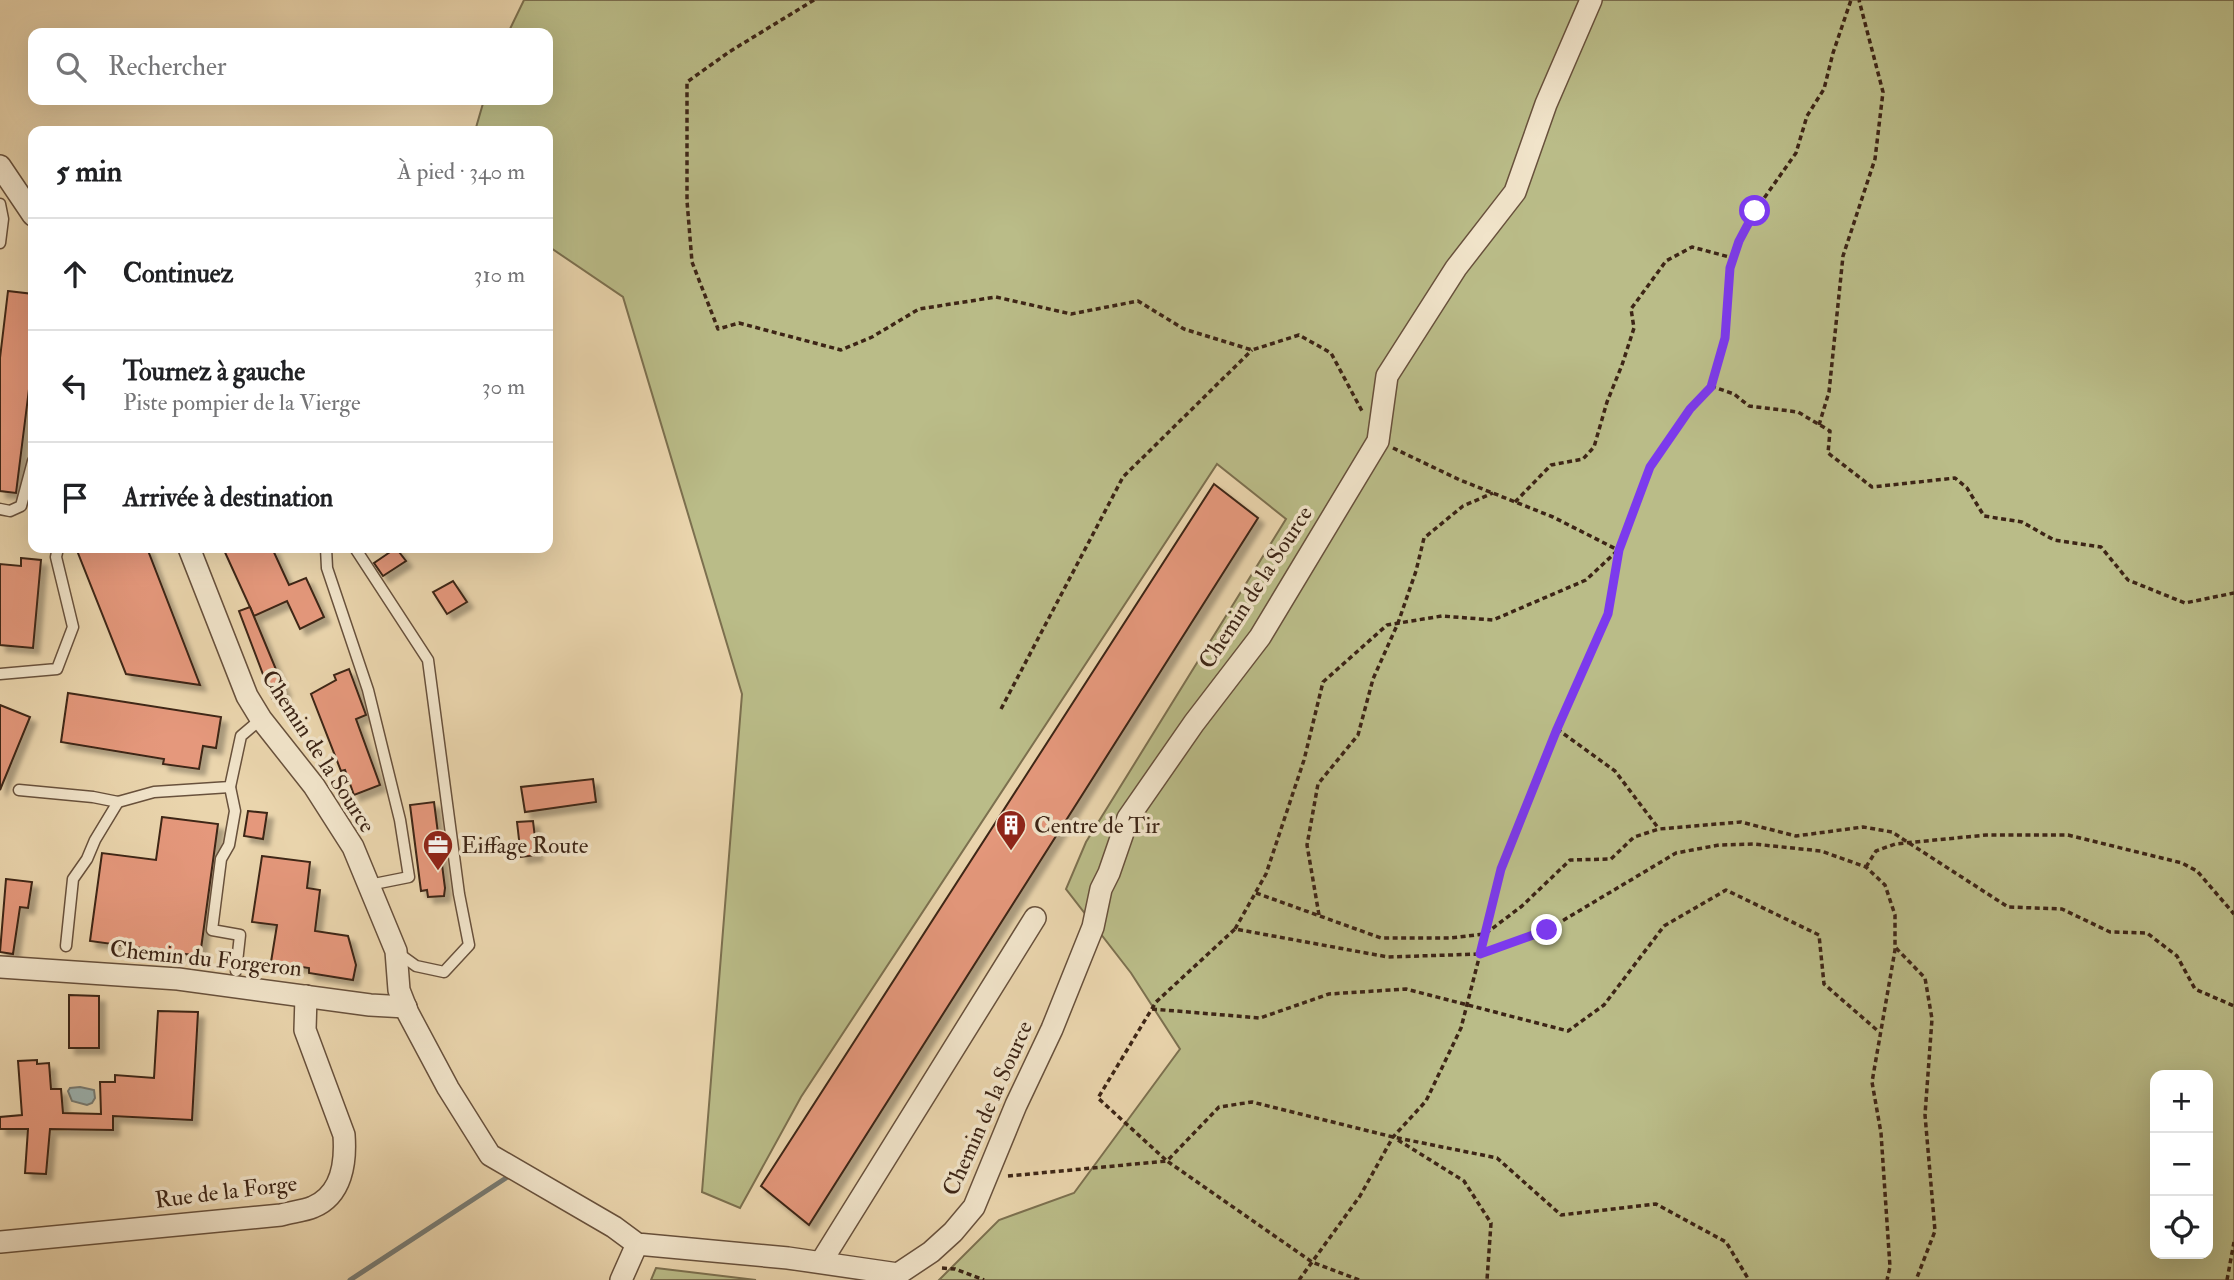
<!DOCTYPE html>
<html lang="fr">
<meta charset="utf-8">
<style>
:root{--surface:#fff;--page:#f6f6f6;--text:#202124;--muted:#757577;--line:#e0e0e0}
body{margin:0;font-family:"IM FELL Double Pica",serif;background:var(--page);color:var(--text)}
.controls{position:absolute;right:21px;bottom:21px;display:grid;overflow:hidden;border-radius:14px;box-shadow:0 7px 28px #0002}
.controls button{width:63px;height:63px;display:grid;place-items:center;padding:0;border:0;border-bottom:2px solid var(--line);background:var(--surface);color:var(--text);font:35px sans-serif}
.stop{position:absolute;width:21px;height:21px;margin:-16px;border:5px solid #7c3aed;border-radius:50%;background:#fff}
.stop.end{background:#7c3aed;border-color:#fff;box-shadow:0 2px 7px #0008}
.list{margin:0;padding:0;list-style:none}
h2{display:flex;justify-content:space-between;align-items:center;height:91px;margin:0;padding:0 28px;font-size:30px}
h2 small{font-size:23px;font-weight:400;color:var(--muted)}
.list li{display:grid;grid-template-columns:46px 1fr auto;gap:21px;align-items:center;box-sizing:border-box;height:112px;padding:0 28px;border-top:2px solid var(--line)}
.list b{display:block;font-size:26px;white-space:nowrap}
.list p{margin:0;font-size:23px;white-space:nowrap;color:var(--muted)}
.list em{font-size:23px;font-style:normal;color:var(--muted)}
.icon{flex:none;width:38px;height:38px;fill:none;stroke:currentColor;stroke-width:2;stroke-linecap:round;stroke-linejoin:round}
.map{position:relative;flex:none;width:2234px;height:1280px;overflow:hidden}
.search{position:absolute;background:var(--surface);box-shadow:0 7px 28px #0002;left:28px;top:28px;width:525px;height:77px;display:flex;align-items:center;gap:18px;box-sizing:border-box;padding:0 24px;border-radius:14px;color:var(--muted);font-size:26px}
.panel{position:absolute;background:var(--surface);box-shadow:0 7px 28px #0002;left:28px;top:126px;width:525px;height:427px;border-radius:14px}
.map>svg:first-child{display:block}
</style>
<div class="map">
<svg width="2234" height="1280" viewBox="0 0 2234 1280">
<defs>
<filter id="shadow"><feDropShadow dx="6" dy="6" stdDeviation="2" flood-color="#0004"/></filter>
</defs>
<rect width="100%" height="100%" fill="#ead5ad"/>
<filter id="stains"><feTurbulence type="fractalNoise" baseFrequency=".00286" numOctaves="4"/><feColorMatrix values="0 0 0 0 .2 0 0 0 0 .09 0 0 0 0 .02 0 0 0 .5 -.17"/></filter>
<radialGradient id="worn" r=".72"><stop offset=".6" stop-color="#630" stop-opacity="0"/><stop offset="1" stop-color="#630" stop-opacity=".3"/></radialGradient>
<g fill="#babc88" stroke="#7c704f" stroke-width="2" fill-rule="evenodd">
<path d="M524 0H2234V1280H939L999 1220 1074 1193 1180 1049 1131 973 1066 889 1086 842 1286 519 1217 464 801 1097 740 1208 702 1192 742 694 623 297 548 246V131H475L484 100H548V33H508ZM2155 1075H2208V1254H2155Z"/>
<polygon points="656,1268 756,1280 651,1280"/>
</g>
<polygon fill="#9db6b5" stroke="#777c75" stroke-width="2" points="80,1087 94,1090 95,1098 92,1103 87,1105 72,1101 68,1091 70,1088"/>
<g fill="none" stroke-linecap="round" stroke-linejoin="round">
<polyline stroke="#777c75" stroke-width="5" points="350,1280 506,1178"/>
</g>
<g fill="#e5987b" stroke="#3d2516" stroke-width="2" filter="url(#shadow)">
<polygon points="8,291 33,294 31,328 33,328 33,357 16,493 0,491 0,358"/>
<polygon points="1214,484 1258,518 809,1225 761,1186"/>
<polygon points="76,548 147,548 200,685 126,674"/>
<polygon points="223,548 272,548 289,585 306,578 324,617 300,629 287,601 254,616"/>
<polygon points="396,548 406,561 383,576 374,563"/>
<polygon points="21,558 41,560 33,648 0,645 0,564 21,566"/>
<polygon points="453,581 467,602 447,614 433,592"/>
<polygon points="250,607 285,691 272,698 239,611"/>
<polygon points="349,669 366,715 356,719 380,785 354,795 345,770 341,771 311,694 336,680 334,675"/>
<polygon points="68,693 221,717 216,748 203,746 199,769 163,764 164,759 61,742"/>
<polygon points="0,705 30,717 0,790"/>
<polygon points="593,779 596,802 525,812 521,787"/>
<polygon points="434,802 445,888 444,896 428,897 427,890 421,891 410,805"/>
<polygon points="248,811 267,813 263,839 244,836"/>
<polygon points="162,817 218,824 200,956 90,941 102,853 156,860"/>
<polygon points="533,821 537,855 521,857 517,822"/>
<polygon points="262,856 310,862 307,888 320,890 315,931 348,936 356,965 353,980 309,973 309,968 271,962 277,925 252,922"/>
<polygon points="6,879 32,882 28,908 20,907 13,954 0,952"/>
<polygon points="69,995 99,996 99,1048 69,1048"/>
<polygon points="158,1011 198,1012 192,1120 113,1116 113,1130 50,1129 46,1174 25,1173 28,1129 0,1129 0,1117 22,1115 18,1061 37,1060 37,1064 49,1063 51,1089 61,1089 63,1113 101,1114 100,1082 115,1082 115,1075 154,1078"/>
</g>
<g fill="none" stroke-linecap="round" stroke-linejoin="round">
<g stroke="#68513c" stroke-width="13">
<g id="lane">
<polyline points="0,204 3,219 0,243"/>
<polyline points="0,509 10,511 21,506 33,461"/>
<polyline points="326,548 327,568 368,690 400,820 409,877 369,885"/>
<polyline points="355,548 428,660 459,894 469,945 444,972 416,966 398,953"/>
<polyline points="0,674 57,669 73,627 56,557 58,548"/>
<polyline points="230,787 235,811 229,845 221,859 212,930 240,935 236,971"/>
<polyline points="19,790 93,797 118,802 154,792 230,787 241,736 261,719"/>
<polyline points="66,946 73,879 87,859 95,840 118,802"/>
</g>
</g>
<g stroke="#68513c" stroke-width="24">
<g id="street">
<polyline points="0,166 33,215"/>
<polyline points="189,548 247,696 261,719 314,786 353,847 396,951 399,990 408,1013 448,1088 490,1155 614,1227 637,1244 788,1258 898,1274 931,1252 953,1232 974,1207 1016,1105 1052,1029 1093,927 1101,889 1109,873 1128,818 1194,723 1260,637 1378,441 1387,376 1456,268 1515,192 1546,104 1591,0"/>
<polyline points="0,967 178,979 370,1005 406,1007"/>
<path d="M0 1242 281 1215C291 1212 304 1211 313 1207 342 1195 346 1162 344 1135L305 1030 306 996"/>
<polyline points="821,1262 1035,918"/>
<polyline points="621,1280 637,1244"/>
</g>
</g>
<g stroke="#3d2516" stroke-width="3.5" stroke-dasharray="5 3.5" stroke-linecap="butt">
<polyline points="814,0 729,52 687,82 687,201 692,262 718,329 739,323 841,350 872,337 919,309 996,297 1071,314 1138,301 1184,329 1252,350 1299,335 1331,353 1362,411"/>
<polyline points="1711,386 1734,394 1749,406 1798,412 1830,431 1828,453 1872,487 1955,478 1967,488 1984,516 2022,522 2054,540 2101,547 2128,580 2185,603 2234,593"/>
<polyline points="1819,425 1829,392 1843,256 1875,159 1883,92 1859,0"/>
<polyline points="1393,448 1460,480 1553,517 1618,550"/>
<polyline points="1515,502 1551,465 1583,459 1594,447 1607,402 1622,365 1634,328 1631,309 1666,261 1692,247 1733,258"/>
<polyline points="1001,709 1123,477 1252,350"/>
<polyline points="1557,729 1615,771 1659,829"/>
<polyline points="1866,867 1876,851 1895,844 1986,835 2068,835 2182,863 2197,871 2234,914"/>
<polyline points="1256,893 1381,938 1450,938 1485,934 1522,906 1570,860 1611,859 1634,837 1659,829 1741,822 1796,836 1863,827 1892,832 2008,907 2062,909 2110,932 2147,933 2177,956 2195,989 2234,1006"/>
<polyline points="1319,915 1307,845 1318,784 1358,735 1373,679 1398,623 1416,571 1424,538 1463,506 1493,493"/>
<polyline points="1235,929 1266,874 1304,760 1323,682 1387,625 1442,616 1493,620 1586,580 1617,551"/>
<polyline points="1896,948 1925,978 1932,1019 1925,1115 1935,1231 1916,1280"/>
<polyline points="1152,1009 1260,1018 1329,994 1406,989 1568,1031 1604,1005 1664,926 1726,890 1819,935 1824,984 1878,1031"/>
<polyline points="1398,1140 1464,1181 1491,1223 1487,1280"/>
<polyline points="1008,1176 1167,1161 1098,1098 1156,1002 1235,929 1388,957 1480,954 1501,869 1557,729 1608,614 1619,550 1650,467 1691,409 1711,386 1725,338 1730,268 1739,241 1755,211 1796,153 1807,116 1824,89 1833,53 1851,0"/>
<polyline points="942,1268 955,1269 984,1280"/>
<polyline points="1299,1280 1360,1196 1393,1137 1426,1101 1461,1028 1480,954 1547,930 1676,853 1719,845 1754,844 1821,851 1866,867 1885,885 1895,915 1895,950 1872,1082 1881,1133 1890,1267 1887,1280"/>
<polyline points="1359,1280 1312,1262 1167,1161 1219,1107 1252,1102 1393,1137 1497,1158 1561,1215 1656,1204 1726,1242 1749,1280"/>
<polyline points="2227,1280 2234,1242"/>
</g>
<use href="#lane" stroke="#f1e4ca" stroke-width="10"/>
<use href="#street" stroke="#f1e4ca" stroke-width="21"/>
</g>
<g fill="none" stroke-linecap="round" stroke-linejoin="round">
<polyline stroke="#7c3aed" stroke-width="9" points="1547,930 1480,954 1501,869 1557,729 1608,614 1619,550 1650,467 1690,409 1711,387 1725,338 1730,268 1739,241 1755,211"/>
</g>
<defs>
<g id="building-pin" transform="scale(1.575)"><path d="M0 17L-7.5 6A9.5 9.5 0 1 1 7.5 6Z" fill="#8f2418" stroke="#f1e4ca"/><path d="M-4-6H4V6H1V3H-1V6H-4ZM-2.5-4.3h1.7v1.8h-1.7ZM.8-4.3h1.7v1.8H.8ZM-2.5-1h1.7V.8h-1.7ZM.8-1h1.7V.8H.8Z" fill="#fff"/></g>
<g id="office-pin" transform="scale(1.575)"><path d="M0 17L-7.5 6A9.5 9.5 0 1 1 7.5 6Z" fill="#8f2418" stroke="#f1e4ca"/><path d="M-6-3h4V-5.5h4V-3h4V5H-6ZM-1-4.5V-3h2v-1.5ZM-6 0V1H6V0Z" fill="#fff"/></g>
</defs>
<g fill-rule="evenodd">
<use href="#building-pin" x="1011" y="825"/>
<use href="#office-pin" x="438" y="845"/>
</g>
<g text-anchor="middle" stroke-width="7" stroke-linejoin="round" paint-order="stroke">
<g font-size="23" fill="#3d2516" stroke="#f1e4ca">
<text transform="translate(1255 587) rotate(-57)" y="8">Chemin de la Source</text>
<text transform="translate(319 751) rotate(57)" y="8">Chemin de la Source</text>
<text transform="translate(206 958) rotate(6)" y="8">Chemin du Forgeron</text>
<text transform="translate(987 1108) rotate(-66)" y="8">Chemin de la Source</text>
<text transform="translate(226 1191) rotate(-7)" y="8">Rue de la Forge</text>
</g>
<g font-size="23" fill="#3d2516" stroke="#f1e4ca" text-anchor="start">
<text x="1034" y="833">Centre de Tir</text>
<text x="461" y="853">Eiffage Route</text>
</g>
</g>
<rect width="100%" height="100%" filter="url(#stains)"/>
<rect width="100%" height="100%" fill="url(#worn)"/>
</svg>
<div class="controls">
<button>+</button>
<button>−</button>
<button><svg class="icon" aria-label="locate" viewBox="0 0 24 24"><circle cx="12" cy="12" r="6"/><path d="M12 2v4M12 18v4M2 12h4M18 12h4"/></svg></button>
</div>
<div class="stop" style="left:1755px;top:211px"></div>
<div class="stop end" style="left:1547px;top:930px"></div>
<div class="search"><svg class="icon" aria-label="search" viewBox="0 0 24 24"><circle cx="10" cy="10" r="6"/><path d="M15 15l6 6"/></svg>Rechercher</div>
<section class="panel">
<h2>5 min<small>À pied · 340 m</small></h2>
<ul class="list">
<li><svg class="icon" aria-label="ahead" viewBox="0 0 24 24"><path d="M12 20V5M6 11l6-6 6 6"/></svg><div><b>Continuez</b></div><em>310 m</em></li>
<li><svg class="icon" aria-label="left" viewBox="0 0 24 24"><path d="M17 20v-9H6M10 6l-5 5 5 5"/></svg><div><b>Tournez à gauche</b><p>Piste pompier de la Vierge</p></div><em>30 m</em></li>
<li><svg class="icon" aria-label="arrive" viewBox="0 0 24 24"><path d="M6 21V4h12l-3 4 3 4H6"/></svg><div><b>Arrivée à destination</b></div></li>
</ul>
</section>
</div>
